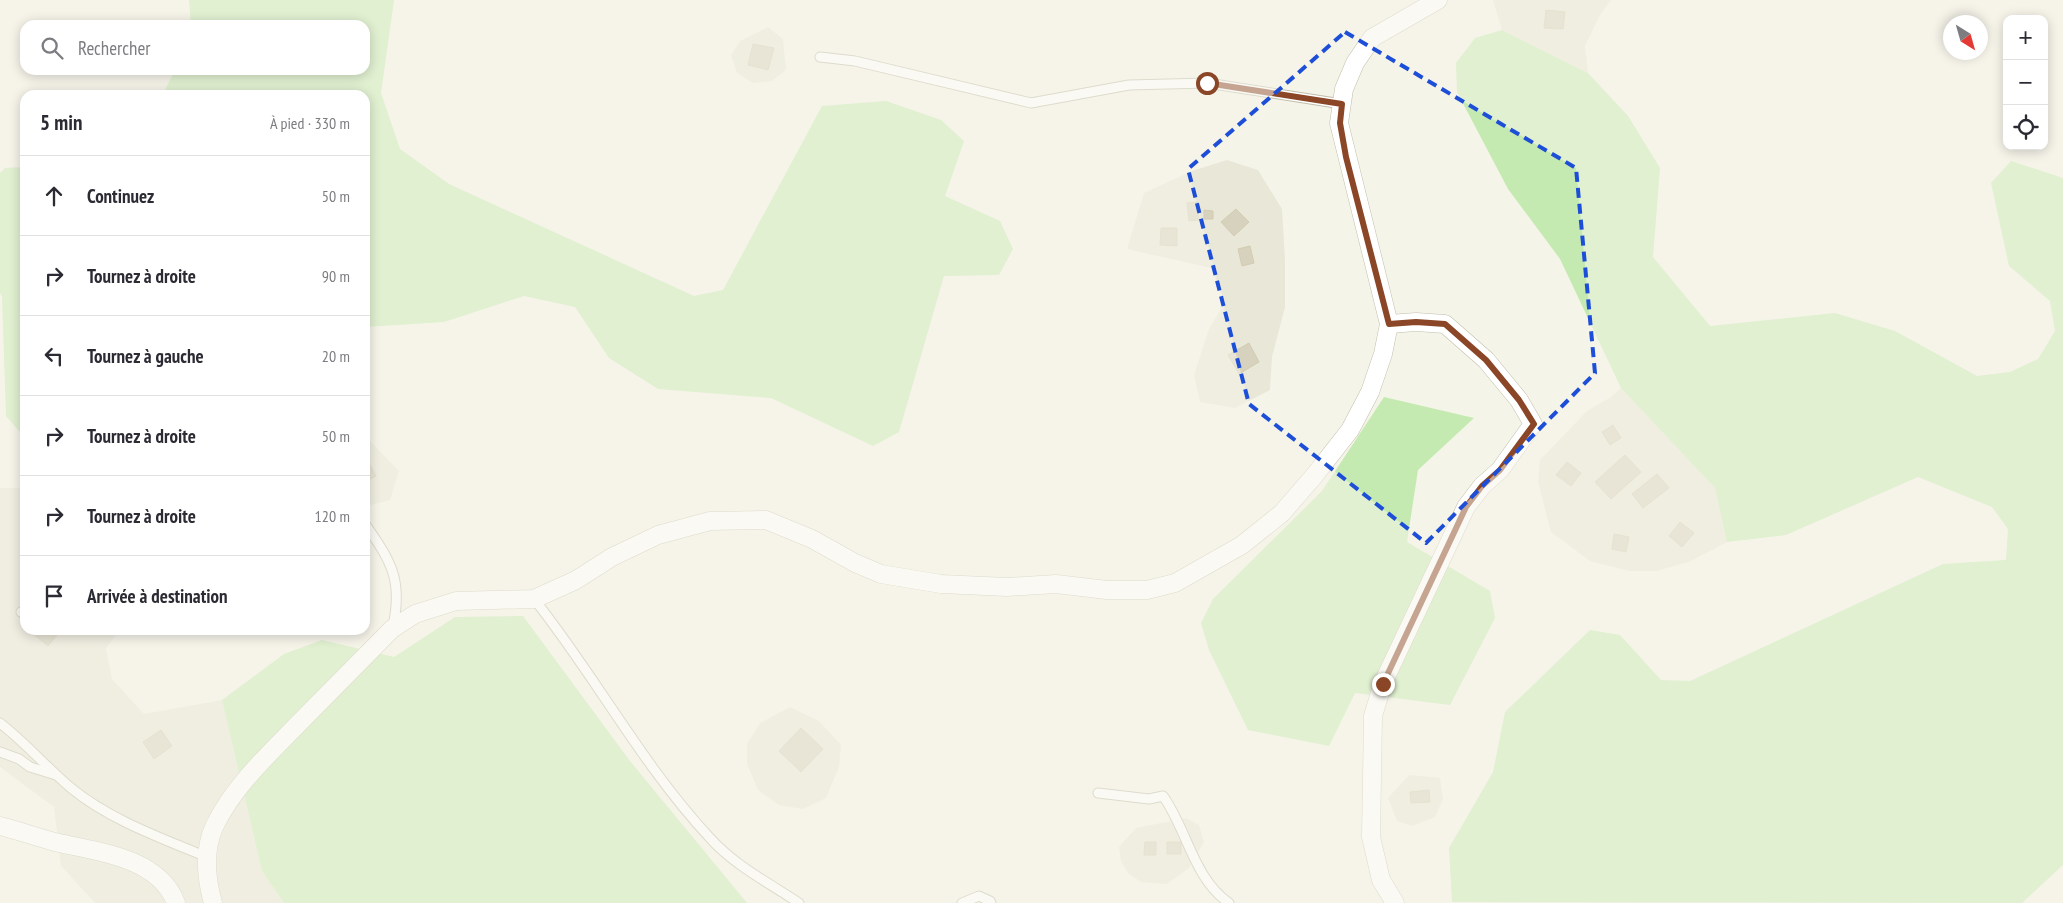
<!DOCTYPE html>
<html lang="fr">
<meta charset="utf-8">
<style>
:root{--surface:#fff;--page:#f2f2f3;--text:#2b2b33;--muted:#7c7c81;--line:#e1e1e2}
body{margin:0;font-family:"PT Sans Narrow",sans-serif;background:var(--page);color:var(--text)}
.controls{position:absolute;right:15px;top:15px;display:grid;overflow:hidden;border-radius:10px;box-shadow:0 2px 12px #0003}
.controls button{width:45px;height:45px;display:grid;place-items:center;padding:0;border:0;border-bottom:1px solid var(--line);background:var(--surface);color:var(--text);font:25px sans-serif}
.compass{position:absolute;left:1943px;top:15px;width:45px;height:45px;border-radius:50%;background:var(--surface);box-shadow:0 2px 12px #0003;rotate:143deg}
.stop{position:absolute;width:15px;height:15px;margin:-11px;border:4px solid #8a4626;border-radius:50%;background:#fff}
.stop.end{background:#8a4626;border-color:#fff;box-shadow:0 1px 5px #0008}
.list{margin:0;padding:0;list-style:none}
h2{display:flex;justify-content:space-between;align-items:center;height:65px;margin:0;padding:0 20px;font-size:21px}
h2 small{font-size:16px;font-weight:400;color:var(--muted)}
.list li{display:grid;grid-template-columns:32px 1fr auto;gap:15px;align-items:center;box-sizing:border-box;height:80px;padding:0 20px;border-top:1px solid var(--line)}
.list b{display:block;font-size:19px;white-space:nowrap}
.list em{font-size:16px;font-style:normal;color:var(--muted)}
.icon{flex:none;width:28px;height:28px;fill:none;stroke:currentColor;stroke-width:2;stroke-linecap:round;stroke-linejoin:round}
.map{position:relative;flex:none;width:2063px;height:903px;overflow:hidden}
.search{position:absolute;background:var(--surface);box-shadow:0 2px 12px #0003;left:20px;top:20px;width:350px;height:55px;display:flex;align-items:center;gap:12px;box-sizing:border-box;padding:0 18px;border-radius:15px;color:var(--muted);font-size:19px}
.panel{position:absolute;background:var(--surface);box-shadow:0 2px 12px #0003;left:20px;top:90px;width:350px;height:545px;border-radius:15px}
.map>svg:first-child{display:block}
</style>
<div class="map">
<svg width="2063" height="903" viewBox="0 0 2063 903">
<rect width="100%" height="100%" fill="#f5f4e9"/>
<g fill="#e9e7d7">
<polygon points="1493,0 1611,0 1600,15 1585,46 1588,73 1502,30"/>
<polygon points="768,27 783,39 786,70 772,81 753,83 737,73 731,55 740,41"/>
<polygon points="1227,160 1258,170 1282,209 1285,260 1285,307 1272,357 1270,390 1235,408 1200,402 1194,375 1209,329 1225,302 1211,268 1127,249 1144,193 1192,171"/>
<polygon points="1621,388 1715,488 1727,542 1689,562 1656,571 1629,571 1590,561 1551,532 1538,482 1540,460 1587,411 1611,397"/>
<polygon points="365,436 399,471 390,500 371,505 365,504"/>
<polygon points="0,488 25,488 25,630 120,630 106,648 112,679 144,714 222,700 262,871 284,903 95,903 61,866 54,807 0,767"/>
<polygon points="790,707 819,721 841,745 839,767 826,798 803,809 779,805 758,790 747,764 747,744 760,723"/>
<polygon points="1409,775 1440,778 1443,799 1435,817 1412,826 1397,821 1388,798"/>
<polygon points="1186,818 1199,825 1204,842 1189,868 1167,884 1141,882 1128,873 1121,861 1119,847 1136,828"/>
</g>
<g fill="#c5eab1">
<polygon points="189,0 394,0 381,93 400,149 449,184 694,296 723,290 822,106 886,101 941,120 964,141 945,196 1000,221 1013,249 999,275 944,276 899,432 873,446 771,398 658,389 609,358 575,307 524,296 444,322 365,327 365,95 164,95 164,92 175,70 365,70 365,25 191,25"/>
<polygon points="1502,30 1588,73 1628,116 1660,168 1653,257 1710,326 1835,313 1895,331 1977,376 2010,372 2038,359 2055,331 2050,301 2009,266 1991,183 2011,161 2063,178 2063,865 2022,903 1452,902 1449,848 1493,772 1505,712 1590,630 1620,635 1661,680 1690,681 1943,564 2006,560 2008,529 1992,507 1918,477 1786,535 1727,542 1715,488 1621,388 1560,259 1508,189 1457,92 1456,63 1475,38"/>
<polygon points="25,167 25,438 6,416 2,297 0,293 0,173 5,168"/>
<polygon points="1384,397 1474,418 1418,470 1407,542 1490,591 1495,618 1450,705 1355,693 1329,746 1248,730 1209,650 1201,623 1213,599 1322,491"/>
<polygon points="523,616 630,761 747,903 284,903 262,871 222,700 284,654 322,640 394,657 455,617"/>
</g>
<g fill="#d7d2be" stroke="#d2ccb1">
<polygon points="1546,10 1565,12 1563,29 1544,28"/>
<polygon points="753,44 774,48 768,70 748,65"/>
<polygon points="1197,202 1199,220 1189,221 1187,203"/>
<polygon points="1236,209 1249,222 1234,236 1221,222"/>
<polygon points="1204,210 1213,211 1213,219 1204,219"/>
<polygon points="1161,228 1177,228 1177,246 1160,245"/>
<polygon points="1250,246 1254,263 1242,266 1238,249"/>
<polygon points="1249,343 1259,362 1239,374 1228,355"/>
<polygon points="1613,425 1621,438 1610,445 1602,432"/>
<polygon points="1625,455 1641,472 1611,499 1595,482"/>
<polygon points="1567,462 1581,473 1571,486 1556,475"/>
<polygon points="369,463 376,476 365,482 365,465"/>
<polygon points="1657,474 1669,488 1643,508 1632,494"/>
<polygon points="1680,522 1694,533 1682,547 1669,536"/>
<polygon points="1614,534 1629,537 1626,552 1612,549"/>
<polygon points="33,630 61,630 48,646 31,632"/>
<polygon points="801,728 823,749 801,772 779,751"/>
<polygon points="161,730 172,746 154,759 143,742"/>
<polygon points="1429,790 1430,802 1411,803 1410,792"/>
<polygon points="1145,842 1156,842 1156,855 1144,855"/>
<rect x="1167" y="842" width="14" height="12"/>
</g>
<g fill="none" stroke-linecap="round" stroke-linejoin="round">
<g stroke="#c1beab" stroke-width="11">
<g id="service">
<polyline points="820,57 855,61 1031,103 1129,85 1207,83 1342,104"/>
<path d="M365 524C391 561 403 580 393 626"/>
<path d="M534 599C596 677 642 765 710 838 734 865 769 883 799 903"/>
<polyline points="21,612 25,610"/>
<path d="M0 723C26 743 46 767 71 788 110 820 161 838 207 857"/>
<polyline points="0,752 19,759 30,767 56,775"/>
<path d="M1098 793 1149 799 1163 796C1187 829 1193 878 1229 903"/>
<polyline points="962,903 979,896 990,901 991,903"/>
</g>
</g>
<g stroke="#c1beab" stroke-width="19">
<g id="minor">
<polyline points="1389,324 1416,322 1445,324 1486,360 1519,400 1533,424 1500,470 1482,486 1466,507 1383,683 1373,716 1371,837 1381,880 1395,903"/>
<path d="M0 826C20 831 39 838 59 843 100 852 159 858 176 903"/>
<path d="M213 903C206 878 203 850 215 825 234 786 269 754 299 723 330 692 361 660 392 629L415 614 456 601 534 599 576 580 612 557 658 535 710 521 766 520 812 539 855 563 881 574 941 584 1007 587 1056 584 1107 590H1147L1175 583 1242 545 1282 513 1314 476 1350 430 1370 392 1383 354 1389 324 1339 123 1344 89 1355 63 1372 38 1438 0"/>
</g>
</g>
<use href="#service" stroke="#fff" stroke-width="9"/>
<use href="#minor" stroke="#fff" stroke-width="18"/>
</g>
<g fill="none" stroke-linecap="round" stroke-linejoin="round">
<polyline stroke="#8a4626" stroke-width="6" points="1207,83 1342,104 1340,123 1346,157 1389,324 1416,322 1445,324 1486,360 1519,400 1534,424 1500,470 1482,486 1466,507 1383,684"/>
</g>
<path d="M0 0H2063V903H0ZM1345 32 1576 168 1595 373 1426 543 1249 404 1188 169Z" fill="#f5f4e9" fill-opacity=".55" fill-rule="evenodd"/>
<path fill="none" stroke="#1d4ed8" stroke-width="4" stroke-dasharray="10 6" stroke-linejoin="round" d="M1345 32 1576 168 1595 373 1426 543 1249 404 1188 169Z"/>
</svg>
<div class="controls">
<button>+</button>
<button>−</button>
<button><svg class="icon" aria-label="locate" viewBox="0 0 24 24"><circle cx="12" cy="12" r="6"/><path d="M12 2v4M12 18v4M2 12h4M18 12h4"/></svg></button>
</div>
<svg class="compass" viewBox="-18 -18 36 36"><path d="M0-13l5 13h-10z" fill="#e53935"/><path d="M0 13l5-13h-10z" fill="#7c7c81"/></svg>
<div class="stop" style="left:1207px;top:83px"></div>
<div class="stop end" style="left:1383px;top:684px"></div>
<div class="search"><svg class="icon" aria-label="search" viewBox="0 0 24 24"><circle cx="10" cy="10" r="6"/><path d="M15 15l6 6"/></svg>Rechercher</div>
<section class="panel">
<h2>5 min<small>À pied · 330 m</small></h2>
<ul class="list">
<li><svg class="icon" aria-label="ahead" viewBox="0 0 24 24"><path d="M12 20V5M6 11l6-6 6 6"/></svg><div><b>Continuez</b></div><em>50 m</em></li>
<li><svg class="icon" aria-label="right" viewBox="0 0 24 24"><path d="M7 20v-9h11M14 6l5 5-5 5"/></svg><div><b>Tournez à droite</b></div><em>90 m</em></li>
<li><svg class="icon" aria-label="left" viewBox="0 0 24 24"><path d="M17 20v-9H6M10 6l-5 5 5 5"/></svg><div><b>Tournez à gauche</b></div><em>20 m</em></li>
<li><svg class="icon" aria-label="right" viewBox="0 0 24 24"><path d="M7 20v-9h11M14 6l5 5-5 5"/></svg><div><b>Tournez à droite</b></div><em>50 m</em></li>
<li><svg class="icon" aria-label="right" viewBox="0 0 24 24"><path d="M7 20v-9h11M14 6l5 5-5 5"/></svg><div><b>Tournez à droite</b></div><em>120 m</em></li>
<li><svg class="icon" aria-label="arrive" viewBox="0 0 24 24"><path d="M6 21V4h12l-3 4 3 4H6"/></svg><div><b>Arrivée à destination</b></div></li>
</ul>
</section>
</div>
